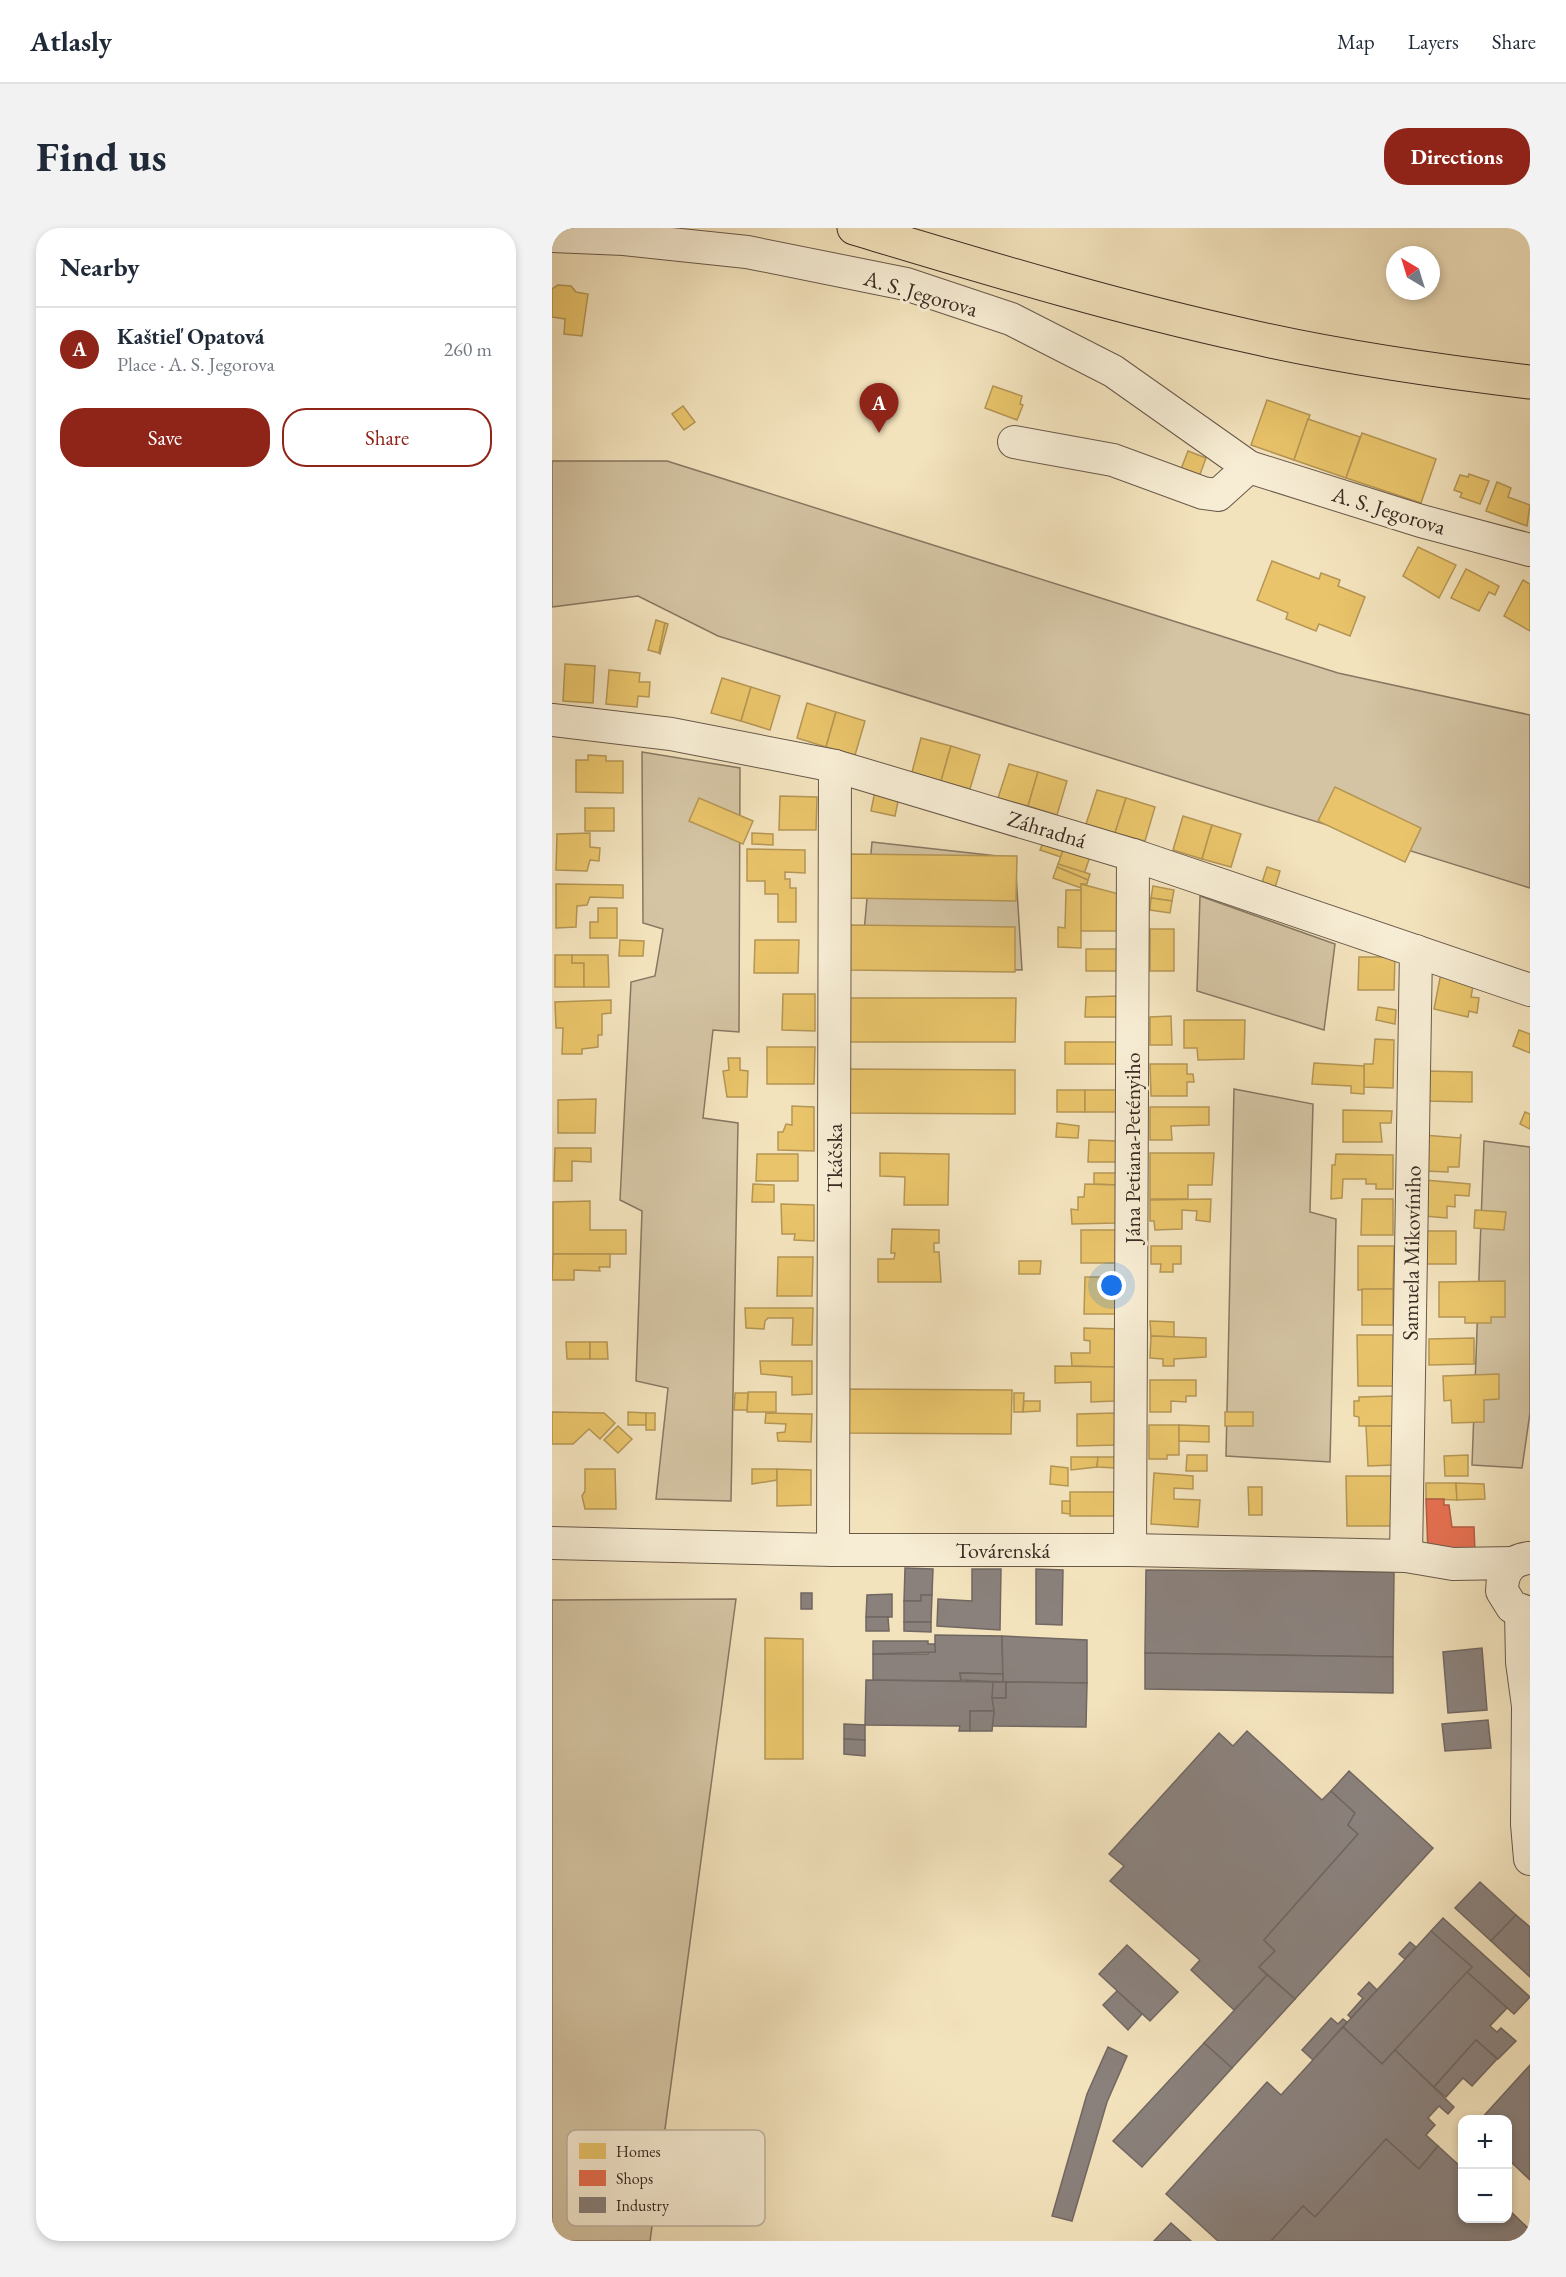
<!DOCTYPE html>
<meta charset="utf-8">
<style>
:root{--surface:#fff;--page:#f2f2f3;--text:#1f2937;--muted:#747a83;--line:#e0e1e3;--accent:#8f2418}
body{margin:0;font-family:"EB Garamond",serif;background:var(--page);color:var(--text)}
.controls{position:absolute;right:18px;bottom:18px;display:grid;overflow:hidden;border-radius:12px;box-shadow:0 3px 9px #0003}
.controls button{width:54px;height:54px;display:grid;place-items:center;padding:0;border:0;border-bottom:2px solid var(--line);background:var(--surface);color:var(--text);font:30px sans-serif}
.compass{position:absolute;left:834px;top:18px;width:54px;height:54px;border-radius:50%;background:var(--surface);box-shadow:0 3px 9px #0003;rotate:322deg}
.you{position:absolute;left:560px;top:1058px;width:21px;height:21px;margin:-15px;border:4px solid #fff;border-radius:50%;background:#1a73e8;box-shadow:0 0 0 9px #1a73e833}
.badge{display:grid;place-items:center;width:39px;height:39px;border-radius:50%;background:var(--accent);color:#fff;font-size:20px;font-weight:700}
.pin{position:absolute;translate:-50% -50px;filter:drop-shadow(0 2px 3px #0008)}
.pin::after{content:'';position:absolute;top:32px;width:21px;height:18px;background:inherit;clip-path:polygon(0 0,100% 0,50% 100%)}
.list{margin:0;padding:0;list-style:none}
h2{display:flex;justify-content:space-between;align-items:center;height:78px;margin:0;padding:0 24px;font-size:26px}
h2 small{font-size:20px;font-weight:400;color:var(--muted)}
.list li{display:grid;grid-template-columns:39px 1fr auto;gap:18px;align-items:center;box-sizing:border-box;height:84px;padding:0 24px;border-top:2px solid var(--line)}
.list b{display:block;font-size:22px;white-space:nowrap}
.list p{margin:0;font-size:20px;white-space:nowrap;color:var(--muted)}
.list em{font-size:20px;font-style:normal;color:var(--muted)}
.actions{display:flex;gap:12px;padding:18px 24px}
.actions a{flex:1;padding:14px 0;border:2px solid var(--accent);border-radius:24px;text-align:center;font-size:21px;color:var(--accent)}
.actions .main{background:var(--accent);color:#fff}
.map{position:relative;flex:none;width:978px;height:2013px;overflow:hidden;border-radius:24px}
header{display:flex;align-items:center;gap:36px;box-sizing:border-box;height:84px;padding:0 30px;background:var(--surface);border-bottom:2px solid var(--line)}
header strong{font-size:28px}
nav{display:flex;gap:33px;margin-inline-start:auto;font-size:21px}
.intro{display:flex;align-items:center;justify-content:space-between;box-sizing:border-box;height:144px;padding:0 36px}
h1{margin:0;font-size:42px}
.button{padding:15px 27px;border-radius:24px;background:var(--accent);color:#fff;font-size:21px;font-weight:700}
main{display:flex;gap:36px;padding:0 36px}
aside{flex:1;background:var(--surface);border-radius:24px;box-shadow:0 3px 9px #0003}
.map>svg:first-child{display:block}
</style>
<header>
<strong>Atlasly</strong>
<nav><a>Map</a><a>Layers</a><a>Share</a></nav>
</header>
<div class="intro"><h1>Find us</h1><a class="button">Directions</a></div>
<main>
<aside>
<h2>Nearby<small></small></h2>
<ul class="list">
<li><span class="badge">A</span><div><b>Kaštieľ Opatová</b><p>Place · A. S. Jegorova</p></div><em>260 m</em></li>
</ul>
<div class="actions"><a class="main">Save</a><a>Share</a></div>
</aside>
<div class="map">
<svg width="978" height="2013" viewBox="0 0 978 2013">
<rect width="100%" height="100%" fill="#f3e3bd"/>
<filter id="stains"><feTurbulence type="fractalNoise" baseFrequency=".00333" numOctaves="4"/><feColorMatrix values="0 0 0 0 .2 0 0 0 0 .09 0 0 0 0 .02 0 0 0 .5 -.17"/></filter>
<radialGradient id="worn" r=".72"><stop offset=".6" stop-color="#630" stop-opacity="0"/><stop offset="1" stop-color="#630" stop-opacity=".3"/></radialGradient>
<g fill="#d4c4a3" stroke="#887863" stroke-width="1.5">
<polygon points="0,233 115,233 786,445 978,487 978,660 166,408 86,368 0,379"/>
<polygon points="90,524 188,540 187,804 161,802 151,890 186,895 179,1273 104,1271 116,1160 84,1153 90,983 68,972 79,754 103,748 111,701 91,695"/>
<polygon points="320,614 463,630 470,742 309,738"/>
<polygon points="648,668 783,716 772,802 645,763"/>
<polygon points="682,861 761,876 758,984 784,991 778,1234 674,1228"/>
<polygon points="932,913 978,919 978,1185 970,1240 920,1237"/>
<polygon points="184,1371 98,2013 0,2013 0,1372"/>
</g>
<g fill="#e9c46a" stroke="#b59655" stroke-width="1.5">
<polygon points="6,57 19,58 24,64 36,66 30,108 12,106 13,91 0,89 0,61"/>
<polygon points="441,158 470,168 468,176 471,177 465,192 433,180"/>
<polygon points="715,172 758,187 742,232 699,217"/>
<polygon points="131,178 143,194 132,202 120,186"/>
<polygon points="756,191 808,209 794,250 742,232"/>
<polygon points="810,205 884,231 869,275 794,250"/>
<polygon points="636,223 654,230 647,249 629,241"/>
<polygon points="917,246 937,253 928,276 908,269 910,265 902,262 908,247 916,249"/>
<polygon points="945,254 959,260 956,269 978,277 975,298 934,283"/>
<polygon points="866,319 904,337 887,370 851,348"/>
<polygon points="720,333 767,351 769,345 788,352 786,358 813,369 798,408 767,396 764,403 734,391 736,385 705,372"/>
<polygon points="914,341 947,358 943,367 937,364 927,383 899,370"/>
<polygon points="971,352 978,356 978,403 952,388"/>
<polygon points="104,392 113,395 107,425 96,422"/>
<polygon points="113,395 116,396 108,426 107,425"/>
<polygon points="13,436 43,438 41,475 11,473"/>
<polygon points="57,442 88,445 87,454 98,454 97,469 86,468 85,479 54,476"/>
<polygon points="170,450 199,459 189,493 159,485"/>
<polygon points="199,459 228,468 218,502 189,493"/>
<polygon points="255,475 284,484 274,519 245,510"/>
<polygon points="284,484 313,493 303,527 274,519"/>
<polygon points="369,510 399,518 389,553 360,544"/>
<polygon points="399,518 428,527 418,561 389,553"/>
<polygon points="36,527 54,528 54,533 71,533 71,565 24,564 24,532 36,532"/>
<polygon points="457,536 486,544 476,578 446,570"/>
<polygon points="486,544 515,553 505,587 476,578"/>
<polygon points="783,559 869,600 853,634 766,593"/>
<polygon points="545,562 574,570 563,605 534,596"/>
<polygon points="323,563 347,569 343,588 319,583"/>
<polygon points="228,568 265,569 264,602 227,602"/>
<polygon points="147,570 201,593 191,616 137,593"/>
<polygon points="574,570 603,579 593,613 563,605"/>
<rect x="33" y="580" width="29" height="23"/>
<polygon points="631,588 660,597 650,631 621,622"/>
<polygon points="660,597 689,606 679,639 650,631"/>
<polygon points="38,605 38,619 48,620 47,633 38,632 35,643 4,642 5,606"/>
<polygon points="200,605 221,606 221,617 200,616"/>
<polygon points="493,610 513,617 509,629 488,622"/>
<polygon points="513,617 539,626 532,646 506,636"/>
<polygon points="195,621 253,622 253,645 233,644 233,651 238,651 238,660 244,660 244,694 226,694 226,666 213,666 213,653 195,653"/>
<polygon points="298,626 465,628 464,673 297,670"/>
<polygon points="506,636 538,646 536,652 505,639"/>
<polygon points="505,639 536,652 535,656 529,656 529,660 501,650"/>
<polygon points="715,639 728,643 722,663 709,658"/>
<polygon points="4,656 71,657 71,670 38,669 35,677 25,678 24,699 4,700"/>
<polygon points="529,656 567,666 567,703 528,703"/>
<polygon points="601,658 622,662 620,673 599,670"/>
<polygon points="514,662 529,662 529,720 506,719 506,699 513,700"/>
<polygon points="599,670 620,673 618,685 598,682"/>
<polygon points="46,680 65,680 65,710 38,710 38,694 46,694"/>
<polygon points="297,697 463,699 463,744 297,742"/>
<rect x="598" y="701" width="24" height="42"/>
<polygon points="68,712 92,713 91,728 67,728"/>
<polygon points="203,712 247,712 246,745 202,745"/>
<rect x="534" y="721" width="32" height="22"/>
<polygon points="3,727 20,727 20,735 32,735 32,759 3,759"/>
<polygon points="20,727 56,727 57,759 32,759 32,735 20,735"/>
<polygon points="807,729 843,729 842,762 806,762"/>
<polygon points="889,745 922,752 919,769 927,770 925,785 917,783 916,789 882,781"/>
<polygon points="231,766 263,766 263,803 230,802"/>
<polygon points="566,768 566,789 533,789 534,769"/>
<polygon points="296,770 464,770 463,814 296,814"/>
<polygon points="59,772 59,785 50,786 50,807 46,807 46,819 30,821 30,826 10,826 11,800 4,800 3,774"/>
<polygon points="826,779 844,782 843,796 824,792"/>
<polygon points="619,788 620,817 598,817 598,789"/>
<polygon points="632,792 693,792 692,831 646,832 645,820 632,820"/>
<polygon points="967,802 978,806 978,825 961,818"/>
<polygon points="823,811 842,812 841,860 812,859 812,836 821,836"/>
<rect x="513" y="814" width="52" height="22"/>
<polygon points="215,819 263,819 262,856 215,856"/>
<polygon points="176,830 188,830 188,842 196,843 195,869 175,869 171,843 177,842"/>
<polygon points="762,835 812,838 812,866 799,865 799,858 760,856"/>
<polygon points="598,836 635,836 635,846 641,846 642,854 635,854 635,868 599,868"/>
<polygon points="296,841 463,842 463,886 296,885"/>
<polygon points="873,843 920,844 920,874 873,873"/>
<rect x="505" y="862" width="28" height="22"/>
<rect x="533" y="862" width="32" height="22"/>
<polygon points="44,871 43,905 6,905 6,872"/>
<polygon points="240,878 262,879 262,923 226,922 226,904 231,904 234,896 240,897"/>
<polygon points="598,879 657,879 657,897 619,898 620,912 598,912"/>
<polygon points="791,882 840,883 839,895 828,895 830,914 791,914"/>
<polygon points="973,884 978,886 978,901 968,896"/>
<polygon points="505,895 527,898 526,910 504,909"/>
<polygon points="909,906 907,939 896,939 896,944 872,943 872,907 908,910"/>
<polygon points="537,912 565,913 564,934 536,934"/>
<polygon points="3,920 39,920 39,934 20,933 20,953 2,953"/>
<polygon points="328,925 397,926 396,977 352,977 353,949 328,948"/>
<polygon points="598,925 662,925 660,957 636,957 636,971 598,971"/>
<polygon points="205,926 246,926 246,953 204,953"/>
<polygon points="784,926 841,927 841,961 824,961 824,956 814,956 814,951 791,951 790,970 779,971 780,937 783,937"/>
<polygon points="542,945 565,945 565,957 542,956"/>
<polygon points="873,952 918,956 917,968 903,967 903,979 895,978 895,990 872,988"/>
<polygon points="201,956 222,957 222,974 200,974"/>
<polygon points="533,956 565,957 565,995 520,996 519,981 526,982 526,969 532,969"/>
<polygon points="659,971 658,994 644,992 645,983 630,982 630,1001 603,1002 602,993 598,993 598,972"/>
<polygon points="810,971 841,971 841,1007 809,1007"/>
<polygon points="38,973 38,1002 74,1002 74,1026 1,1026 1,974"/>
<polygon points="229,976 262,977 262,1013 242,1012 243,1006 230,1006"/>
<polygon points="923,982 954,984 952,1002 922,1000"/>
<polygon points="340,1001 387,1002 387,1015 382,1015 382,1024 387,1024 389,1054 326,1054 326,1031 342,1031 343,1025 339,1025"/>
<rect x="529" y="1002" width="35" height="33"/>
<rect x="872" y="1003" width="32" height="33"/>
<polygon points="599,1018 629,1018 629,1036 621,1036 621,1044 608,1044 609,1036 599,1036"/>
<polygon points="806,1018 842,1018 841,1061 806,1062"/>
<polygon points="1,1026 58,1026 58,1039 47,1039 48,1043 22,1042 22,1052 0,1052"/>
<polygon points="226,1029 261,1029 260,1068 225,1068"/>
<polygon points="467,1033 489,1033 488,1046 467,1046"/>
<polygon points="533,1049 564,1049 565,1086 532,1086"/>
<polygon points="953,1053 953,1089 939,1089 939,1095 913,1095 913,1089 887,1089 887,1054"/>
<rect x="810" y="1061" width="31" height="36"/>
<polygon points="193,1080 261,1080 260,1117 240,1117 241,1090 216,1090 213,1093 212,1101 194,1100"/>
<polygon points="598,1093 622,1094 622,1109 599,1108"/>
<polygon points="532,1100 564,1101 564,1139 520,1138 519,1125 538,1125 538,1113 532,1112"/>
<polygon points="805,1107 841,1107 842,1158 806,1158"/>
<polygon points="599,1108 654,1110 654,1129 622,1131 622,1138 611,1138 611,1131 598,1130"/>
<polygon points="922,1110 922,1136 877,1137 877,1111"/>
<polygon points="14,1114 38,1114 38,1131 15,1131"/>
<polygon points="38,1114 55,1114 56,1131 38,1131"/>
<polygon points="208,1133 260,1133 260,1166 240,1167 240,1149 209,1146"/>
<polygon points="503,1138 564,1139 563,1173 539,1174 539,1154 503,1155"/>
<polygon points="947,1146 947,1171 932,1172 932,1194 900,1195 899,1172 892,1173 891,1148"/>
<polygon points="598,1152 644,1152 644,1168 634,1168 634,1174 619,1173 619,1184 598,1184"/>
<polygon points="293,1161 460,1162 459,1206 293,1205"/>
<polygon points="196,1164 224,1164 224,1184 195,1184"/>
<polygon points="183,1165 196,1165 195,1182 182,1182"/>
<polygon points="462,1165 472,1165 471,1184 462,1184"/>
<polygon points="841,1168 842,1198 807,1198 807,1189 802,1188 802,1173 807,1173 807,1169"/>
<polygon points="472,1173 488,1173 488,1183 471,1184"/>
<polygon points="0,1184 52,1185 63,1195 48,1211 37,1201 21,1216 0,1216"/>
<polygon points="76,1184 94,1185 95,1197 76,1197"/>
<rect x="673" y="1184" width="28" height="14"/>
<rect x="94" y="1185" width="9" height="17"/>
<polygon points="214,1185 260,1186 259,1214 226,1213 225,1205 233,1204 234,1196 213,1195"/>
<polygon points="564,1185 564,1217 525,1218 525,1186"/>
<polygon points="597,1197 627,1197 627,1227 615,1227 615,1231 597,1231"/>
<polygon points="627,1197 657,1198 657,1214 627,1213"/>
<polygon points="66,1198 80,1211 66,1225 52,1212"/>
<polygon points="814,1198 842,1198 842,1237 816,1238"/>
<polygon points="635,1227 655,1227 655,1243 634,1243"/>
<polygon points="916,1227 916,1248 893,1248 892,1228"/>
<polygon points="519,1229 546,1229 545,1239 519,1242"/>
<polygon points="546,1229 564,1229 564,1240 545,1239"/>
<polygon points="499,1238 516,1240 516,1258 498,1256"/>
<polygon points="33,1241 63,1241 64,1281 33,1281 30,1268 33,1263"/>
<polygon points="200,1241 225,1241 225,1252 200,1256"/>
<polygon points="225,1241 259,1242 259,1277 225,1278"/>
<polygon points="602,1245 641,1248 641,1261 622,1260 622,1271 648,1272 646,1299 599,1296"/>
<polygon points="794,1248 839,1248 840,1298 795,1298"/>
<polygon points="874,1255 904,1255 905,1272 874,1271"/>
<polygon points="904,1255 932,1256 933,1271 905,1272"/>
<polygon points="696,1259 710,1259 710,1287 697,1287"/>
<polygon points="518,1264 563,1264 562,1288 518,1288"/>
<polygon points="510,1273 518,1273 518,1286 510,1285"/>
<polygon points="213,1410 251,1411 251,1531 213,1531"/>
</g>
<polygon fill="#e76f51" stroke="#b35b43" stroke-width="1.5" points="874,1271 892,1271 892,1277 897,1277 900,1299 922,1299 923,1324 876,1325"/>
<g fill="#8a817c" stroke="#726761" stroke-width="1.5">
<polygon points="353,1340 381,1341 380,1367 369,1367 369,1373 352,1373"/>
<polygon points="420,1341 449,1341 448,1402 385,1398 386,1371 420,1373"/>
<polygon points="484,1341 511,1342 510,1397 484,1396"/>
<polygon points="594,1342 842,1344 841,1429 593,1425"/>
<rect x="249" y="1365" width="11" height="16"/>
<polygon points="340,1366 340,1389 314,1389 315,1367"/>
<polygon points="369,1367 380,1367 379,1394 352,1394 352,1373 369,1373"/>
<polygon points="314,1389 336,1389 337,1403 314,1403"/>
<polygon points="352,1394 379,1394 379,1404 352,1403"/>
<polygon points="383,1407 450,1408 451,1446 408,1445 409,1453 321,1452 321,1426 376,1426 377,1423 383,1424"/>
<polygon points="450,1408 535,1412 535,1455 451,1454"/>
<polygon points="321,1413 376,1413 376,1416 383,1416 383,1424 321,1426"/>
<polygon points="930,1420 935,1482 896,1485 891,1424"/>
<polygon points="593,1425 841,1429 841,1465 593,1461"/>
<polygon points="408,1445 451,1446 451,1454 409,1452"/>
<polygon points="314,1452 441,1454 442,1483 418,1483 418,1503 407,1503 408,1498 313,1497"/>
<polygon points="441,1454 454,1454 454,1470 440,1470"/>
<polygon points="454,1454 535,1455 534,1499 440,1498 442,1483 440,1470 454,1470"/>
<polygon points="418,1483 442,1483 440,1503 418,1503"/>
<polygon points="936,1492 939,1520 893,1523 890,1496"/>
<polygon points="292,1496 313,1497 313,1512 292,1511"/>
<polygon points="695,1503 770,1572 779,1563 803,1585 796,1597 806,1606 712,1712 723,1723 707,1739 715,1747 682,1782 639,1742 648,1732 558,1653 572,1638 557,1626 667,1505 681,1518"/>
<polygon points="292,1511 313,1512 313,1528 292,1526"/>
<polygon points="797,1543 881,1620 743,1771 707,1739 723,1723 712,1712 806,1606 796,1597 803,1585 779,1563"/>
<polygon points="928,1654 964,1687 939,1713 903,1680"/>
<polygon points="964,1687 978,1699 978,1749 939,1713"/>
<polygon points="891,1690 978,1769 962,1786 915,1744 920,1739 879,1703"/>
<polygon points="879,1703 920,1739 830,1836 791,1799"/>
<polygon points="858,1714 864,1719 853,1731 847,1726"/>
<polygon points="575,1717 626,1764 598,1793 547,1746"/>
<polygon points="915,1744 955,1780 938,1798 945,1804 949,1800 964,1813 946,1831 924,1812 882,1859 843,1822"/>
<polygon points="715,1747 743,1771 680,1840 652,1815"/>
<polygon points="817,1754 825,1762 799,1790 796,1787 811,1770 806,1766"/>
<polygon points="565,1763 590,1786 576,1802 551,1777"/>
<polygon points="779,1790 786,1796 791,1791 795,1794 761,1832 750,1822"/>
<polygon points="791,1799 830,1836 843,1822 902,1879 896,1886 887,1878 876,1890 883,1897 874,1907 886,1918 867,1941 834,1911 763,1989 751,1978 719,2013 666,2013 614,1966 715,1854 729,1867"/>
<polygon points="924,1812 945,1831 920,1858 911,1850 894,1869 882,1859"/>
<polygon points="652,1815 680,1840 590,1939 561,1913"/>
<polygon points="556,1819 575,1828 555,1874 520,1993 500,1988 535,1866"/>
<polygon points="978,1837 978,1952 956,1931 956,1892 928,1892"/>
<polygon points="834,1911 867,1941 886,1918 910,1940 910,1990 956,1990 956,1981 978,2002 978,2013 719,2013 751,1978 763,1989"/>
<polygon points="619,1995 639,2013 602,2013"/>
</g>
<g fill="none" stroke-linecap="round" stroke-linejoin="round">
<g stroke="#69594a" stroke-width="34">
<g id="minor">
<polyline points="0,8 72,11 195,24 354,56 459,91 561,143 697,239 869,293 978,322"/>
<polyline points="462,214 561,232 651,265 666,267 697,239"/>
<polyline points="0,492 119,506 283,538 581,627 978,762"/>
<polyline points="0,1315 281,1322 578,1322 854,1328 901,1336 961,1335"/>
<polyline points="281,1322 283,538"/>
<polyline points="578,1322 581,627"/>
<polyline points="854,1328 864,723"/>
<path d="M977 1330C958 1332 950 1344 950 1363L960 1379 978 1385"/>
<polyline points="969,1383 970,1434 976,1478 975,1596 978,1631"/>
</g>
</g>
<g stroke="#3b2b23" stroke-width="35">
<path id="major" d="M302 0C432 39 563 79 696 108 788 129 884 143 978 154"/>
</g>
<use href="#minor" stroke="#f7edd4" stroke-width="32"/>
<use href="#major" stroke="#f3e3bd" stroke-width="33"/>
</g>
<g text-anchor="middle" stroke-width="6" stroke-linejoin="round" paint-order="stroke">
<g font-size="22" fill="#3b2b23" stroke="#f7edd4">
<text transform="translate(369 65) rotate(16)" y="8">A. S. Jegorova</text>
<text transform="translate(837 282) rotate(17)" y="8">A. S. Jegorova</text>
<text transform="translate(495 601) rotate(17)" y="8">Záhradná</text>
<text transform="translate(580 920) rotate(-90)" y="8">Jána Petiana-Petényiho</text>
<text transform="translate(282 930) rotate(-90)" y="8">Tkáčska</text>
<text transform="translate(859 1025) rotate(-89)" y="8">Samuela Mikovíniho</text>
<text x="451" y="1330">Továrenská</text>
</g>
</g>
<rect x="15" y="1902" width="198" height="96" rx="9" fill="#f7edd4" stroke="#bfb39f" stroke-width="1.5"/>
<rect x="27" y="1915" width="27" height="16" fill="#e9c46a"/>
<rect x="27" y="1942" width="27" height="16" fill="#e76f51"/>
<rect x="27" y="1969" width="27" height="16" fill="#8a817c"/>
<g font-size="16" fill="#3b2b23">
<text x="64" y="1929">Homes</text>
<text x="64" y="1956">Shops</text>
<text x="64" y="1983">Industry</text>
</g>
<rect width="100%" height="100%" filter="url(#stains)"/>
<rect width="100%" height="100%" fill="url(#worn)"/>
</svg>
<div class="controls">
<button>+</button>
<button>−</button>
</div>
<svg class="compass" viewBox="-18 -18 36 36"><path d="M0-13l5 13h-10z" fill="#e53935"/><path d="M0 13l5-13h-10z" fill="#747a83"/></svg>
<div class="you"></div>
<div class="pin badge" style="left:327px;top:205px">A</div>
</div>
</main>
